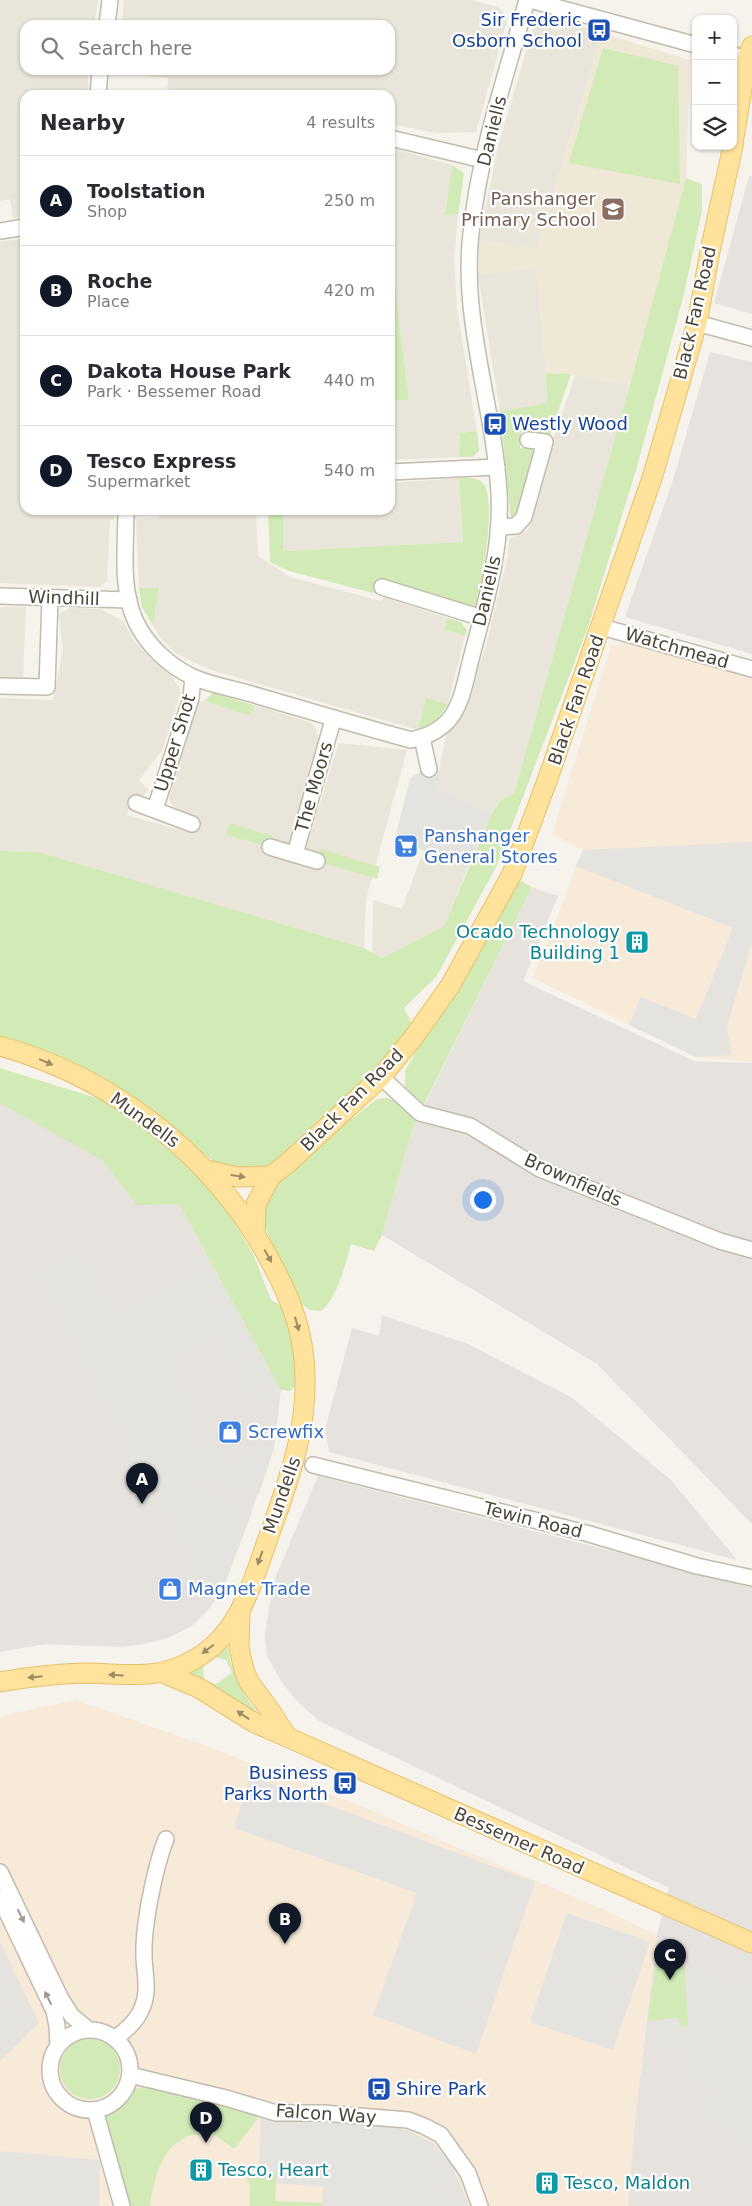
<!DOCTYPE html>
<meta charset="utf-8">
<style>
:root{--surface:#fff;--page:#f2f2f3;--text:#2b2b33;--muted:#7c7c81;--line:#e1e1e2;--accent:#111827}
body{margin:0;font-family:"DejaVu Sans",sans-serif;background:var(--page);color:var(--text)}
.controls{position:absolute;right:15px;top:15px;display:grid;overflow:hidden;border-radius:10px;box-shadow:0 1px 4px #0004}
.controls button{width:45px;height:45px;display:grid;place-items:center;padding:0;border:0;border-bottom:1px solid var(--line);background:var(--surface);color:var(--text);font:25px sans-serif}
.you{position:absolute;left:482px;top:1199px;width:18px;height:18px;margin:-12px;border:4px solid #fff;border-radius:50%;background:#1a73e8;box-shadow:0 0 0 8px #1a73e833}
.badge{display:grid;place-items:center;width:32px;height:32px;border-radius:50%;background:var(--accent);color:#fff;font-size:16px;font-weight:700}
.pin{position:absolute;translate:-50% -41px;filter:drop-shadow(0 1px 2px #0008)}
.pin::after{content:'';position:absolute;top:26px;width:18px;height:15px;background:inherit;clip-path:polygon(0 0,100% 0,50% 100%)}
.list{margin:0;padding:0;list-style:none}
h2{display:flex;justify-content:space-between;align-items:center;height:65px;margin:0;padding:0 20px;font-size:21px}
h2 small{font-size:16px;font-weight:400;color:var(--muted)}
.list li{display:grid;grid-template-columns:32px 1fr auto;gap:15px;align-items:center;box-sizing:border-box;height:90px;padding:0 20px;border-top:1px solid var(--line)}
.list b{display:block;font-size:19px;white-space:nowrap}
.list p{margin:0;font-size:16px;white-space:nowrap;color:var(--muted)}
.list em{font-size:16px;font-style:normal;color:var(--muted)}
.icon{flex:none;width:28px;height:28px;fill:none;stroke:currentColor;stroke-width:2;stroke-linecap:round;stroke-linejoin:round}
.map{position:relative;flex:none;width:752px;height:2206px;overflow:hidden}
.search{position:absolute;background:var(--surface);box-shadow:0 1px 4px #0004;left:20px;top:20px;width:375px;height:55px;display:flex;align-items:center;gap:12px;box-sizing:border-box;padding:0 18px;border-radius:15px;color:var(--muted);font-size:19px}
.panel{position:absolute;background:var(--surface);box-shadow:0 1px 4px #0004;left:20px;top:90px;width:375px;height:425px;border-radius:15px}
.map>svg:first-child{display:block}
</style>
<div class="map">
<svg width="752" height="2206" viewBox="0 0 752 2206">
<rect width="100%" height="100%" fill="#f6f3ec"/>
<g fill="#eae5da">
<polygon points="0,0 98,0 94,25 25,25 25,70 88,70 88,95 25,95 25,217 13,218 10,199 0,201"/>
<polygon points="124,0 471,0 498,7 508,17 476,132 436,133 390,124 390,95 202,95 167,89 168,78 118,73 118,70 390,70 390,25 122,25"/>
<polygon points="565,21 602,33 536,250 479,240 498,147 534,25 561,30"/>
<polygon points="390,148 452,165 445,214 458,214 454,259 457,309 477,431 460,433 459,457 390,460 390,400 409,399 397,304 390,205"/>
<polygon points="25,238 25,510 114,510 114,520 110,520 107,581 100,587 0,583 0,242"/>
<polygon points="536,267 546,373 547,403 500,411 478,275"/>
<polygon points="575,375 630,385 514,793 501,800 492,813 436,789 439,770 446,736 463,711 486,646 508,555 509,539 528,530 547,457"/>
<polygon points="459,478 463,542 282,551 283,510 390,510 390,483"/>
<polygon points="160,510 256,510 258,556 290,577 381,601 384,597 447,618 445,630 465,636 448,704 426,698 418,730 211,670 175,653 161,638 153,626 159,588 139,588 136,519 159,518"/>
<polygon points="0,607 26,607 23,677 0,677"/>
<polygon points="69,608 101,609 124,622 133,640 149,657 172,676 181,692 162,751 139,780 148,790 144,795 133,795 127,815 188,832 192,816 180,812 172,805 169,799 197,701 204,701 250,716 254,705 309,722 316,729 319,740 292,835 308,841 339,743 407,750 366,900 364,948 39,852 0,851 0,698 53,700 63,650 59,615"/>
<polygon points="424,849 467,869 444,926 382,958 372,954 373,900 402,909"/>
</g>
<g fill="#f7ead8">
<polygon points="628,642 752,678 752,1062 696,1057 533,978 583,850 552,834 611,646"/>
<polygon points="76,1700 207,1746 368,1809 609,1912 657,1935 635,2122 628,2206 0,2206 0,1716"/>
</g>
<g fill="#e6e2dd">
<polygon points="749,176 752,176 752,314 714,303"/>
<polygon points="710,352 752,362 752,654 625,617 674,477"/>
<polygon points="532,887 558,896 523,981 694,1061 752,1063 752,1524 597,1364 382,1235 412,1130"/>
<polygon points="0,1090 179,1204 281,1390 274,1449 226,1581 210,1608 192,1626 168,1638 144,1644 122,1647 45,1644 0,1652"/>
<polygon points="382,1315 466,1343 571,1397 671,1480 737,1560 329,1452 325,1429 352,1328 379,1336"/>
<polygon points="318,1476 752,1587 752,2206 628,2206 635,2122 657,1935 669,1888 319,1721 296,1700 281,1681 267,1656 265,1634 273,1583"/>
</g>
<polygon fill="#efe8d6" points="602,33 690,60 686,178 630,385 571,374 546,373 536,267 478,275 479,240 536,250"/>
<g fill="#d2eab5" fill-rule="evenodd">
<polygon points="603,48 678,66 680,184 569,163"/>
<polygon points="452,165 464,173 458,214 445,215"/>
<polygon points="686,178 702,184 702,211 683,298 636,470 588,627 496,867 436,977 404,1008 412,1024 376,1066 347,1097 314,1124 281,1158 267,1167 238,1171 215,1163 144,1107 0,1038 0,851 39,852 364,948 382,958 444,926 492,813 501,800 514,793 630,385"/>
<polygon points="390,205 397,304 409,400 390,400"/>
<polygon points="546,373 571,374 550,435 521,431 520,448 543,449 522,512 511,520 500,411 547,403"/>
<polygon points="477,431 479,450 473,457 459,457 460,433"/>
<path d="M459 478C467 478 476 477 482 482 499 497 480 586 477 609L379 583 377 594 289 571 270 562 268 510H283V551L463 542Z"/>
<polygon points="139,588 159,588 153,626 142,607"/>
<polygon points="447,618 461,622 467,630 465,636 445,630"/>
<polygon points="213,693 254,705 250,716 204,701"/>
<polygon points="426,698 448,704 436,721 418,730"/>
<polygon points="229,823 273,836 270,847 226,835"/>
<polygon points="321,849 380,867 377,879 317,861"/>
<polygon points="514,877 532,887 424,1104 418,1102 405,1088 405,1071"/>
<path d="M0 1068 103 1100 157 1135 187 1163 215 1194 231 1216 254 1256 271 1300C274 1302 279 1304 282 1306 294 1316 296 1370 296 1386L290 1391 281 1390 179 1204 137 1205 102 1160 0 1103Z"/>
<path d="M386 1098 395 1100 417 1119 412 1130 382 1235 374 1251 351 1244C346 1263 337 1299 321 1311L310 1310 300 1303 266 1230 262 1214 265 1195 286 1173 348 1122 377 1099Z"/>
<path d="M227 1644C230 1671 242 1692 258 1714L257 1715 221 1690 186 1673ZM215 1657 226 1660 232 1673 216 1684 204 1680 203 1665Z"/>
<polygon points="676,1943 684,1956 688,2026 680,2027 678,2018 648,2021 657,1950"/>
<circle cx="90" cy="2069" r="30"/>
<path d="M150 2087 258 2113 257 2120 234 2149 212 2133C205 2134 195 2134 188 2136 160 2148 154 2180 150 2206H125L117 2157 105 2114 132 2089Z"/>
<polygon points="259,2171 277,2172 275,2201 322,2203 322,2206 250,2206 250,2186 247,2178"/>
</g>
<g fill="#e5e3e0">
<polygon points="423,769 439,770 437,789 492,813 467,869 395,838 410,779"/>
<polygon points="752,842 752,943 727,1026 731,1055 696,1057 629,1025 641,997 696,1019 733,928 576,866 583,850"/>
<polygon points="78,1253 114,1316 191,1274 188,1267 205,1257 276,1392 257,1403 219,1333 164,1363 223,1470 264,1447 270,1461 259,1494 210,1474 192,1480 194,1489 252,1512 226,1581 214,1596 39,1272"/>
<polygon points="250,1776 535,1882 476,2054 373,2015 417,1893 234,1828"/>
<polygon points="567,1913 650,1942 613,2050 530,2022"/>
<polygon points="0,1942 39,2023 0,2061"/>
<polygon points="705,1967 711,1976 728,1984 737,1983 738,1988 746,1988 747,1999 752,1999 752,2140 733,2142 727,2086 699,2089 689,1976 694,1975 694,1968"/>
<polygon points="679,2018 682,2046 650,2049 648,2021"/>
<polygon points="721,2095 723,2122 703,2123 700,2108 702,2097"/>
<polygon points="261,2112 381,2125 406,2130 433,2143 450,2162 469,2206 322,2206 323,2187 276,2183 277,2172 259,2171"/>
<polygon points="0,2151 100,2160 99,2206 0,2206"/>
</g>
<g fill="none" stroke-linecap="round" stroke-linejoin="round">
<g stroke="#c2bbae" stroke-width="18">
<g id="minor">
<polyline points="530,0 696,45"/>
<polyline points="107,25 110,0"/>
<polyline points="733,55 747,59"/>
<polyline points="98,95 100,70"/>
<polyline points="390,138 483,160"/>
<polyline points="0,231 25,227"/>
<polyline points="697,323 752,338"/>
<polyline points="390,472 497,467"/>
<path d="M126 510C126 546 120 589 136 622 147 645 169 666 193 677 213 686 237 689 258 696 309 711 360 726 411 740 460 730 461 697 472 655 486 602 502 549 499 493 494 406 461 321 471 233 479 153 506 76 527 0"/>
<polyline points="499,527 516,526 524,517 545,442 528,440"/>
<polyline points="382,587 482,618"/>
<polyline points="0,596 129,600"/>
<polyline points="602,627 752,669"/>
<polyline points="0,686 47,687 50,598"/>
<polyline points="422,738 429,769"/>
<polyline points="136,803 192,824"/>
<polyline points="155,809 191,698 193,677"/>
<polyline points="270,847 317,861"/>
<polyline points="295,854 333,720"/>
<polyline points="381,1077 420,1113 470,1126 540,1169 720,1241 752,1250"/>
<polyline points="313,1465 586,1533 697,1566 752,1578"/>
<polyline points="0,1872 61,1999 72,2016 88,2029"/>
<polyline points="0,1898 54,2011 57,2026 58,2045"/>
<circle cx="90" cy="2070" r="40"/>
<path d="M115 2039C126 2030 137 2021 142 2008 150 1990 144 1973 144 1955 143 1925 155 1867 166 1839"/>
<polyline points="130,2075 226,2098 276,2113 323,2113 408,2120 424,2126 441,2135 468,2173 480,2206"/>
<polyline points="95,2110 122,2206"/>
</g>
</g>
<g stroke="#e6c16a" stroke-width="21">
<g id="major">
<polyline points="733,143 747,59 752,46"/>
<path d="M0 1046C116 1078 219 1160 274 1268 288 1294 299 1321 303 1351 312 1414 292 1472 271 1530 253 1578 243 1631 195 1659 156 1682 125 1673 84 1673 56 1674 28 1677 0 1682"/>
<polyline points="206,1170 238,1177 271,1176"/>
<polyline points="255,1234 256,1204 271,1176 289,1162 381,1077 413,1038 450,986 512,874 547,781 653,475 697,323 710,251 733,146"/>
<polyline points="240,1613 239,1648 244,1670 249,1682 269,1709 287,1737"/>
<polyline points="163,1673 199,1688 253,1722 287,1737 752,1943"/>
</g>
</g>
<use href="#minor" stroke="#fff" stroke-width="15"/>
<use href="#major" stroke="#ffe39c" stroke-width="19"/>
</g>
<defs><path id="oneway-solid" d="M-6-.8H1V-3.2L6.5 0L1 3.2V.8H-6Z" transform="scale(1.25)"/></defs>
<g fill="#9c8c66">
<use href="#oneway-solid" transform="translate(46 1062) rotate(23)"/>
<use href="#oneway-solid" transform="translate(238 1176) rotate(8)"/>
<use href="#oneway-solid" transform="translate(268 1256) rotate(61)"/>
<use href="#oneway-solid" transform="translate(297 1324) rotate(74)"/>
<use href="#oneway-solid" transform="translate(260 1558) rotate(110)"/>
<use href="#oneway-solid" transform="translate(208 1649) rotate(143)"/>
<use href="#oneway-solid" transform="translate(116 1675) rotate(-177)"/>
<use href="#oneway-solid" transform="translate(35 1677) rotate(174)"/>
<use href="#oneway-solid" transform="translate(243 1715) rotate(-146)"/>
</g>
<g fill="#9c9892">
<use href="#oneway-solid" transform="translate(21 1916) rotate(64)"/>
<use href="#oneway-solid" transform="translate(48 1998) rotate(-116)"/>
</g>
<defs>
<g id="bus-square" transform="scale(1.25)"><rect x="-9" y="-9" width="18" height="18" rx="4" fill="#1a4fb4" stroke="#fff"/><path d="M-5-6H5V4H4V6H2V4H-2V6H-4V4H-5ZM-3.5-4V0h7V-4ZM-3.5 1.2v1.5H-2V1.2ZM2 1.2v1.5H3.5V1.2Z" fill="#fff"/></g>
<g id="school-square" transform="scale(1.25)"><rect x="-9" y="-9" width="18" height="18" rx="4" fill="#8d6e63" stroke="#fff"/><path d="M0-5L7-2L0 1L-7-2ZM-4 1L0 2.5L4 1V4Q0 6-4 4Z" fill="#fff"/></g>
<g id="supermarket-square" transform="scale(1.25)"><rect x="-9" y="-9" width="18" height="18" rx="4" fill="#3f7fe0" stroke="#fff"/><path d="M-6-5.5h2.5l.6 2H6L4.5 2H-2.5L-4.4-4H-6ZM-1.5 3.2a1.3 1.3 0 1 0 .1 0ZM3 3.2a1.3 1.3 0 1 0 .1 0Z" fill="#fff"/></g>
<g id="building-square" transform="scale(1.25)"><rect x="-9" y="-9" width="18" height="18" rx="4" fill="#0f9aa8" stroke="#fff"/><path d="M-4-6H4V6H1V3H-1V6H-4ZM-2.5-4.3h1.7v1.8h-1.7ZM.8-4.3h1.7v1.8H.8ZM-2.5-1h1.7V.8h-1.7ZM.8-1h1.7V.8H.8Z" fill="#fff"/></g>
<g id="shop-square" transform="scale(1.25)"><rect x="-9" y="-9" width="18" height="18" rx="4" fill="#3f7fe0" stroke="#fff"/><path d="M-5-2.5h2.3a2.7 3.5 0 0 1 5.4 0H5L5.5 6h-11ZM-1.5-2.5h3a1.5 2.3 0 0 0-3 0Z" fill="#fff"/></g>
</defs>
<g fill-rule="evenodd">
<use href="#bus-square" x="599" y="30"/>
<use href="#school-square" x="613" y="209"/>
<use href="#bus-square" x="495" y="424"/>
<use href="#supermarket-square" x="406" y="846"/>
<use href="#building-square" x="637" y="942"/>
<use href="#shop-square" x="230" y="1432"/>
<use href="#shop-square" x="170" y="1589"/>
<use href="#bus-square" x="345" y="1783"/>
<use href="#bus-square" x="379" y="2089"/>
<use href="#building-square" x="201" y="2170"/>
<use href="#building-square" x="547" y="2183"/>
</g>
<g text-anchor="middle" stroke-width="4.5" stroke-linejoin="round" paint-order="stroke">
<g font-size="18" fill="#164399" stroke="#fff" text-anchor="end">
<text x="582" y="26">Sir Frederic<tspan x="582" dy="21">Osborn School</tspan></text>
<text x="512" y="430" text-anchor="start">Westly Wood</text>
<text x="328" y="1779">Business<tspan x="328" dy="21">Parks North</tspan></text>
<text x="396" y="2095" text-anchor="start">Shire Park</text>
</g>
<g font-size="18" fill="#4b4439" stroke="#fff">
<text transform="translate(492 131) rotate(-76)" y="6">Daniells</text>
<text transform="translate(695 313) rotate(-77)" y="6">Black Fan Road</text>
<text transform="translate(487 591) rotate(-77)" y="6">Daniells</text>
<text transform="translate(64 598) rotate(2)" y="6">Windhill</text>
<text transform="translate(677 648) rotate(16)" y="6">Watchmead</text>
<text transform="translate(576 700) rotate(-71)" y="6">Black Fan Road</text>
<text transform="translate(175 743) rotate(-73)" y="6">Upper Shot</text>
<text transform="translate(314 787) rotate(-74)" y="6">The Moors</text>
<text transform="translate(352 1100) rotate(-45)" y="6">Black Fan Road</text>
<text transform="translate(145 1120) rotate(36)" y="6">Mundells</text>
<text transform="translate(573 1180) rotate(24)" y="6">Brownfields</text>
<text transform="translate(282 1495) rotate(-71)" y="6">Mundells</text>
<text transform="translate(533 1520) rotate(14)" y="6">Tewin Road</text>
<text transform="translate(519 1841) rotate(24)" y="6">Bessemer Road</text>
<text transform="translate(326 2114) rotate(4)" y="6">Falcon Way</text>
</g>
<g font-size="18" fill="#785e54" stroke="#fff" text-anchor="end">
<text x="596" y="205">Panshanger<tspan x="596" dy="21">Primary School</tspan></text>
</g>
<g font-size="18" fill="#366cbe" stroke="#fff" text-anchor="start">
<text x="424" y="842">Panshanger<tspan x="424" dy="21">General Stores</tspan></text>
<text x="248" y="1438">Screwfix</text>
<text x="188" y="1595">Magnet Trade</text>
</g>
<g font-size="18" fill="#0d838f" stroke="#fff" text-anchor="start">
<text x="620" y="938" text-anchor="end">Ocado Technology<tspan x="620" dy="21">Building 1</tspan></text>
<text x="218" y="2176">Tesco, Heart</text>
<text x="564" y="2189">Tesco, Maldon</text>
</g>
</g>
</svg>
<div class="controls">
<button>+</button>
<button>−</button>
<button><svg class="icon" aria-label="layers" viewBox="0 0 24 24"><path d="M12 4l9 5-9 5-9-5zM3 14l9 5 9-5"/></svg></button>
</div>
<div class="you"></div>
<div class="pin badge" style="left:142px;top:1504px">A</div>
<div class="pin badge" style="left:285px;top:1944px">B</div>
<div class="pin badge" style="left:670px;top:1980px">C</div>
<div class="pin badge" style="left:206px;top:2143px">D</div>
<div class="search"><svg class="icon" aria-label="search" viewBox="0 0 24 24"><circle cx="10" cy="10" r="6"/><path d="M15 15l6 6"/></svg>Search here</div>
<section class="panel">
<h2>Nearby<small>4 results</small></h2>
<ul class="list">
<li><span class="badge">A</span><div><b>Toolstation</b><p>Shop</p></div><em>250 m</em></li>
<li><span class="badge">B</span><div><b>Roche</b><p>Place</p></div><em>420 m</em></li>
<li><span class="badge">C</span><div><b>Dakota House Park</b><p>Park · Bessemer Road</p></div><em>440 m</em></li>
<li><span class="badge">D</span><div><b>Tesco Express</b><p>Supermarket</p></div><em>540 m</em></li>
</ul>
</section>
</div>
